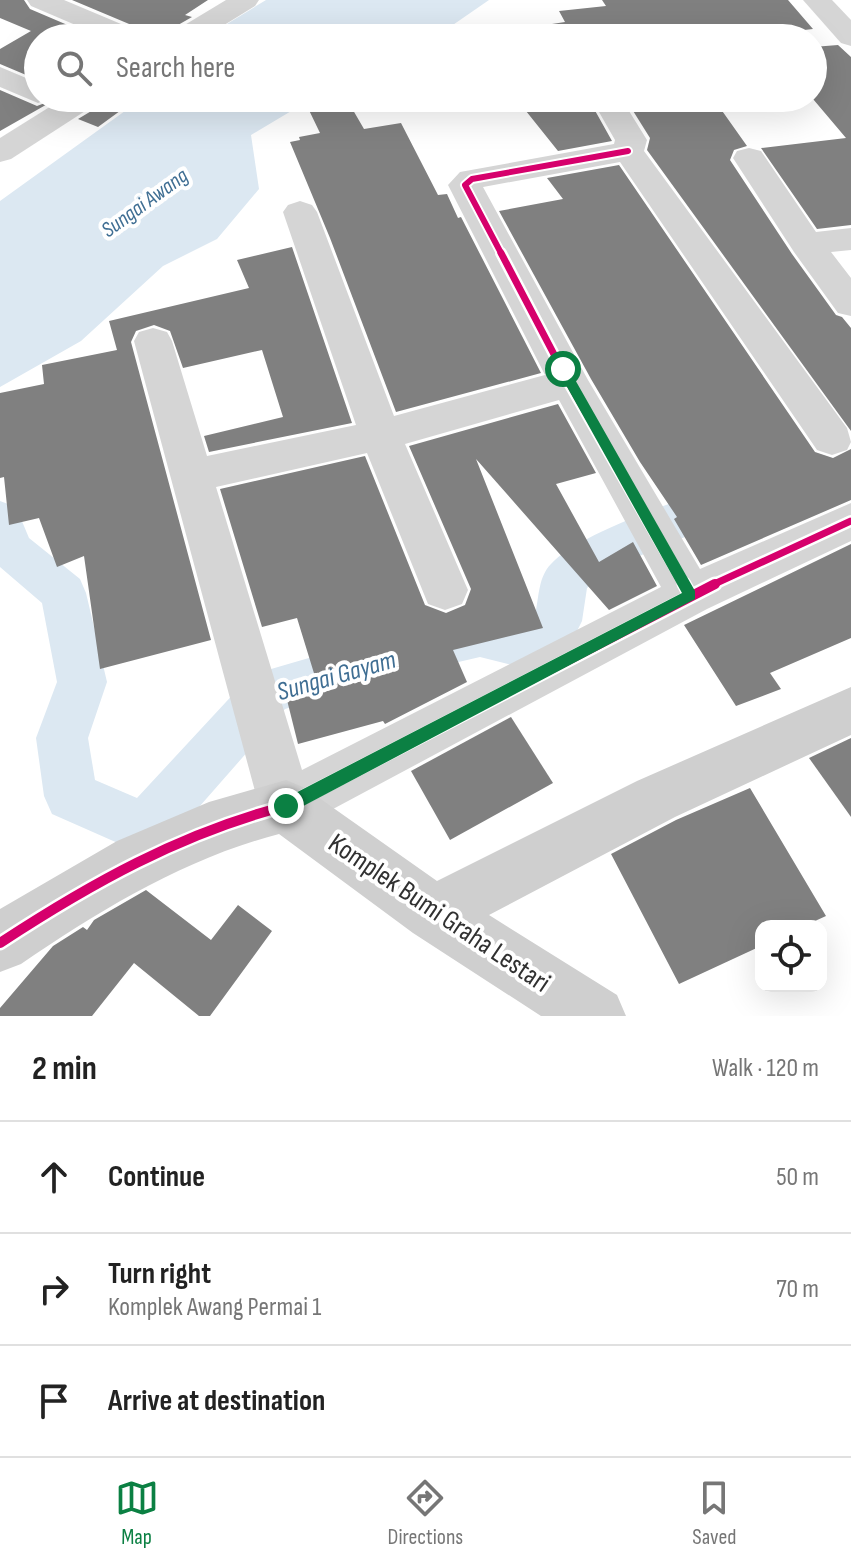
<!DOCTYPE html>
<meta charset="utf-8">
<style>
:root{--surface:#fff;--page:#f2f2f2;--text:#222;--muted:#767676;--line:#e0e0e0;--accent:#0b8043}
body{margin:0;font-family:"Sofia Sans Condensed",sans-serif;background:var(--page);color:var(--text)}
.controls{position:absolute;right:24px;bottom:24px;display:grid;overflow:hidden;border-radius:16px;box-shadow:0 8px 32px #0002}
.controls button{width:72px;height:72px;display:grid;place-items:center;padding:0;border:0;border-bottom:2px solid var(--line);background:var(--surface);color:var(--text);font:40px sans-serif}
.stop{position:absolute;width:24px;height:24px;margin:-18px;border:6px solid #0b8043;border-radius:50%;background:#fff}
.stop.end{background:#0b8043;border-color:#fff;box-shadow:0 2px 8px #0008}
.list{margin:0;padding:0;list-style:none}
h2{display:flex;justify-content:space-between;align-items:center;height:104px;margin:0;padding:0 32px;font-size:34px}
h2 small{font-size:26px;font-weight:400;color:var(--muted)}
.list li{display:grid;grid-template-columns:52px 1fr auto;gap:24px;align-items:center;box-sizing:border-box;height:112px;padding:0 32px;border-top:2px solid var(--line)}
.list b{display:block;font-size:30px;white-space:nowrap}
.list p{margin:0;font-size:26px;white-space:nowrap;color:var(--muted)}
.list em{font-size:26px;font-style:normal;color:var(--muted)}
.icon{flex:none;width:44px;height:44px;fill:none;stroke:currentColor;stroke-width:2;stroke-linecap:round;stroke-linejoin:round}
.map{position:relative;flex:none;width:851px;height:1016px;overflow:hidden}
.search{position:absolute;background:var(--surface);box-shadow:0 8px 32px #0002;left:24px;right:24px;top:24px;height:88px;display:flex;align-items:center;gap:20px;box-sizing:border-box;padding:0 28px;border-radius:44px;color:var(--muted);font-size:30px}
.sheet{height:440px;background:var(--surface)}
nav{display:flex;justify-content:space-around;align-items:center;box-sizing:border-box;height:112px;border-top:2px solid var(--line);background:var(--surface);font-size:22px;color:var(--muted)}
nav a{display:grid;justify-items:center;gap:4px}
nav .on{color:var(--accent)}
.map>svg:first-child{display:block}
</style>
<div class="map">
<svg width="851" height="1016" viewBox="0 0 851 1016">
<rect width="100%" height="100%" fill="#fff"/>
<g fill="#dce8f2">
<polygon points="266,0 489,0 434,38 204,38"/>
<polygon points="143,98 313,98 251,135 259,189 217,239 163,266 81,341 0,387 0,201"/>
</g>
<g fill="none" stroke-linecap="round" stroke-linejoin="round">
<g fill="#dce8f2" fill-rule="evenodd">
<path d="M730 483 745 488 752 500 745 512 608 569 587 588 582 621 575 635 541 662 524 668 480 657 437 667 420 661 413 646 420 631 480 615 517 624 536 610C539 595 539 576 551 564 579 533 687 497 730 483Z"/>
<polygon points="0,501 16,507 29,538 80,579 86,593 107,682 88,738 95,780 137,798 251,675 374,639 391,646 399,661 391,676 285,709 164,847 145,855 52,814 44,796 36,738 57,682 42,603 0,567"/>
</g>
</g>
<g fill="#808080">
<polygon points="0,0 24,0 30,9 98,38 38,38 38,80 0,64 0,49 31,31 0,18"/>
<polygon points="72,0 208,0 185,15 192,17 171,29 166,38 147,38 141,29"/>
<polygon points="602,0 788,0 813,29 734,38 498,38 494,33 565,22 559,11 606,6"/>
<polygon points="838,45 851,57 851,225 817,229 761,148 846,138 813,99 813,47"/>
<polygon points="0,90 37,106 58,98 0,131"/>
<polygon points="103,98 135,100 98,127 78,119 98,107"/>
<polygon points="346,98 364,129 401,123 438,195 447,194 458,218 461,217 541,373 396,412 330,238 290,142 300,140 299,137 320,133 307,106"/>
<polygon points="520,98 588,98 612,141 558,151 522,106 525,105"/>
<polygon points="625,98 713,98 747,146 734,150 730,160 792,254 836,315 842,317 851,328 851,431 647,150 650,138"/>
<polygon points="619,165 815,452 833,458 851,449 851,500 701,565 674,519 677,517 640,462 591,379 499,211 563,199 547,178"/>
<polygon points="292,247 352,423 209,452 204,436 283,417 262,350 183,368 170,331 154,325 136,331 131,342 211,640 100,669 84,556 57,567 39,518 9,525 4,477 0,478 0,393 44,384 42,365 117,350 109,321 249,288 237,260"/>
<polygon points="558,404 596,473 556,484 599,562 633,542 657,586 609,610 476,459 543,628 453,650 467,682 385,724 383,721 298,744 285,692 317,683 297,618 262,627 220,489 365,456 425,605 446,613 465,605 471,589 409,446"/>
<polygon points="851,544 851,638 770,673 781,689 736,706 684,625"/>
<polygon points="511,717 553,783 450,840 411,771"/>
<polygon points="851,738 851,817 809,758"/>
<polygon points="750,788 826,916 804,926 761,926 761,946 679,984 611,854 676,820"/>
<polygon points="146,890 211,940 238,905 272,931 210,1016 199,1016 134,963 92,1016 0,1016 0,1008 53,946 83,927 87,930 94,920"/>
</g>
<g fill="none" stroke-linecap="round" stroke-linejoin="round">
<g fill="#d5d5d5" fill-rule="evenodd">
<polygon points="27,0 64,0 140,32 144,38 106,38 31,6"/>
<polygon points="226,0 259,0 255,6 203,38 169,38 173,32"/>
<polygon points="803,0 832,0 851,20 851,46 841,43"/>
<polygon points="0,67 38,83 38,98 50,98 38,103 0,87"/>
<polygon points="64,98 100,98 96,104 11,159 0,162 0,138"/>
<path d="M591 98H621L647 140 644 151 847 428 851 442 847 450 832 455 817 450 620 162 483 187 588 380 700 569 851 503V541L707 609 305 824 286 832 267 824 259 806 134 341 139 332 153 328 167 332 172 341 207 456 356 425 283 212 288 205 300 201 312 205 317 212 394 416 545 375 448 185 460 172 614 144 615 140ZM559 400 661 587 302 770 216 487 367 453 428 604 445 610 462 604 468 590 405 444Z"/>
<polygon points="749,148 761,151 816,232 851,228 851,250 831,252 851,278 851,316 838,313 794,252 733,158 737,151"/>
</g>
<path fill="#cfcfcf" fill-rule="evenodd" d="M851 687V735L675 817 489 915 617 995 626 1016H541L413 933 279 834C184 859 102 909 21 964L0 972V909L117 841 209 802 286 780 305 788 437 881 637 781Z"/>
<g stroke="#fff" stroke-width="10">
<polyline id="cycleway-far2" points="502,255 465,185 472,179 628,151"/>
</g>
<g stroke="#fff" stroke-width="12">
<g id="cycleway-far1">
<polyline points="501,253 569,383 685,586"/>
<polyline points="710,586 851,521"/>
</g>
</g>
<g stroke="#fff" stroke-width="15">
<g id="cycleway">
<polyline points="684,584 690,595"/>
<path d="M0 943C90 884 181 833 286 806L715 584"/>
</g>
</g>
<use href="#cycleway-far2" stroke="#d6006c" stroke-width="6"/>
<use href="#cycleway-far1" stroke="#d6006c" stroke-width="7"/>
<use href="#cycleway" stroke="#d6006c" stroke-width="10"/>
</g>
<polygon fill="#0b8043" points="563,365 569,369 695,591 695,599 292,812 280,812 280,801 682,593 557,369"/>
<g text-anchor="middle" stroke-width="8" stroke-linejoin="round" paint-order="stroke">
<g font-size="22" font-style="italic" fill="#3f6e93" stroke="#fff">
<text transform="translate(144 202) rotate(-36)" y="8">Sungai Awang</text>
</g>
<g font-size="26" font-style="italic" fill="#3f6e93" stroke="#fff">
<text transform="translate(336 675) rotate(-16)" y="9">Sungai Gayam</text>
</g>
<g font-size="28" fill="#313131" stroke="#fff">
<text transform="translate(440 912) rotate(34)" y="10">Komplek Bumi Graha Lestari</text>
</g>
</g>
</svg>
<div class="controls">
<button><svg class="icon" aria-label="locate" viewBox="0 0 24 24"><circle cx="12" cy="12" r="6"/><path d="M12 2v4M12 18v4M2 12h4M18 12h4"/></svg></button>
</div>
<div class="stop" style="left:563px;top:369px"></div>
<div class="stop end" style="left:286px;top:806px"></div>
<div class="search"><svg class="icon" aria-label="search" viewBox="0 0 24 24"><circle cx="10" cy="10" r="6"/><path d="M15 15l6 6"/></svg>Search here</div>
</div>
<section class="sheet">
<h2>2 min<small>Walk · 120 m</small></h2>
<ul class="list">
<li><svg class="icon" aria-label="ahead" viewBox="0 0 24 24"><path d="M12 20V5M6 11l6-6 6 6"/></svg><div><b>Continue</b></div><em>50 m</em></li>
<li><svg class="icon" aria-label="right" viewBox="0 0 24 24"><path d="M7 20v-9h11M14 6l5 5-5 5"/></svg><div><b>Turn right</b><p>Komplek Awang Permai 1</p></div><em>70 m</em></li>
<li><svg class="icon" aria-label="arrive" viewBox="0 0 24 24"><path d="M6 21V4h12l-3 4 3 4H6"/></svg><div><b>Arrive at destination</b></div></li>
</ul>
</section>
<nav>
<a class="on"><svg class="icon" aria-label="map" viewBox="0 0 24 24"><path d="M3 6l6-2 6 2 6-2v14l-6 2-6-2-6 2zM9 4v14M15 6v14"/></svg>Map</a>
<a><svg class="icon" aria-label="directions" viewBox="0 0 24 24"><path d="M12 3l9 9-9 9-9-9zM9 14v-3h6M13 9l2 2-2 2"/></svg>Directions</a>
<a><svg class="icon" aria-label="saved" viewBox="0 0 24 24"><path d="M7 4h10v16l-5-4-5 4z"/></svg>Saved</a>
</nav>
